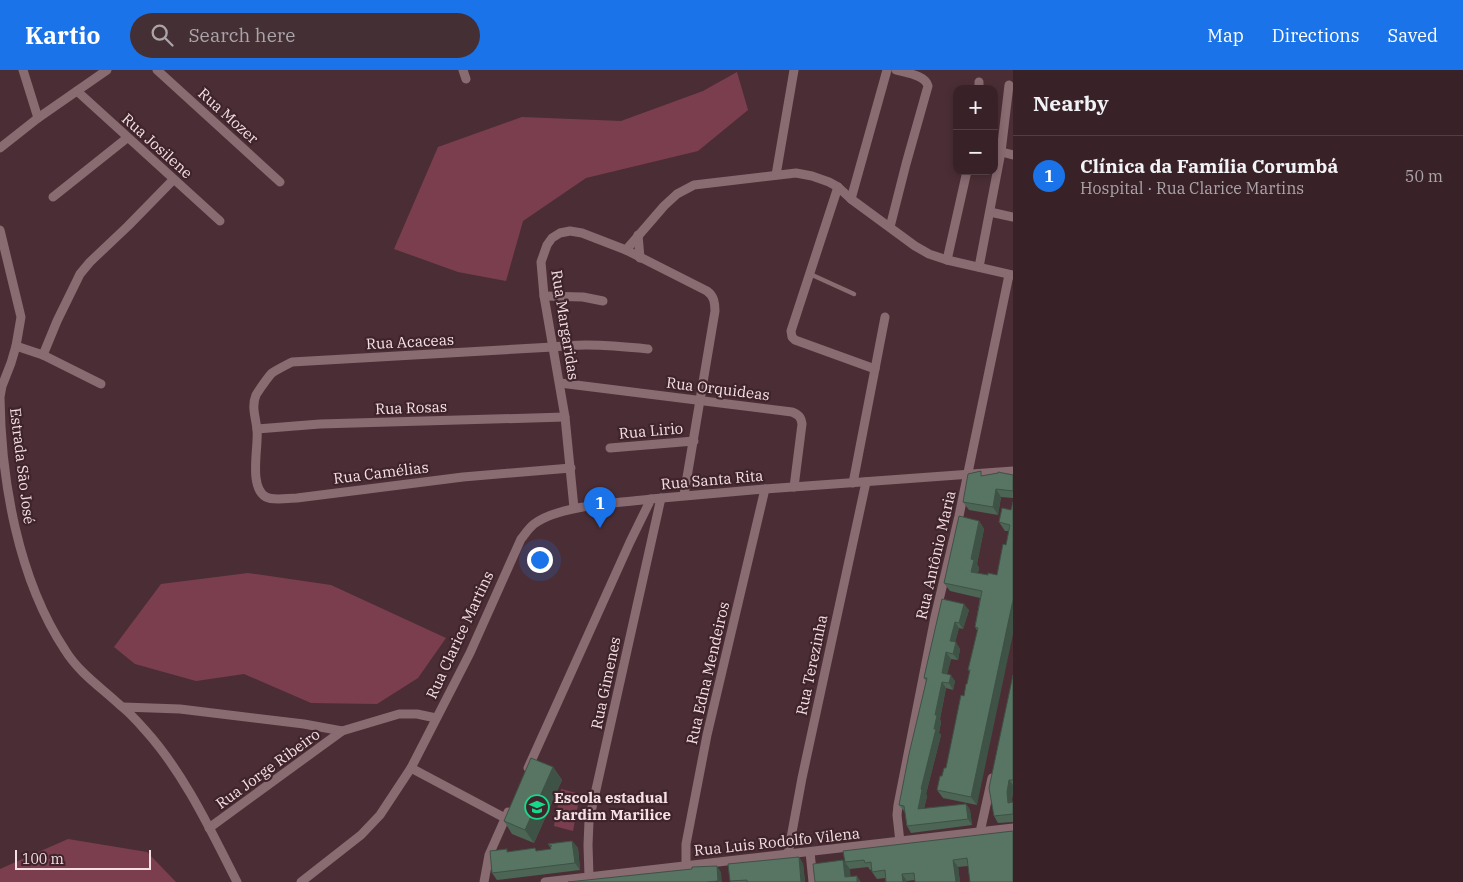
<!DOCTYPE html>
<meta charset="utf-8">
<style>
:root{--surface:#382228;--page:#432f34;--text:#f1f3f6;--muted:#aba4a8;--line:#523f45;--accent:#1a73e8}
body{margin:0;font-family:"IBM Plex Serif",serif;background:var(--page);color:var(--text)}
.controls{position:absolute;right:15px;top:15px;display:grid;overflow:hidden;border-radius:10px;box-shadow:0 2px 8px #0003}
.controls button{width:45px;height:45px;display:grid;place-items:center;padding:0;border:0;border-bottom:1px solid var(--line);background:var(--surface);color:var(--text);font:25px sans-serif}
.scale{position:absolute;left:15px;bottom:12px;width:136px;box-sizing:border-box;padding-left:5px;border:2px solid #f4e0e5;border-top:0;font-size:14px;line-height:18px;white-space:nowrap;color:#f4e0e5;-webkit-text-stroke:4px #40242b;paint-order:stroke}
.you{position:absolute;left:539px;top:489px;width:18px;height:18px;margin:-12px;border:4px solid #fff;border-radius:50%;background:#1a73e8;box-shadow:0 0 0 8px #1a73e833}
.badge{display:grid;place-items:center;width:32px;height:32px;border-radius:50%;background:var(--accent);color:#fff;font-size:16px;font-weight:700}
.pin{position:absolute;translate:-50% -41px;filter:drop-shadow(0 1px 2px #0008)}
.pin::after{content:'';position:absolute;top:26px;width:18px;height:15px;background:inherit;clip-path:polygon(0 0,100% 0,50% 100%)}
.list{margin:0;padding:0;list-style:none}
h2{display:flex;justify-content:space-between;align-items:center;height:65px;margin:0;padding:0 20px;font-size:21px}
h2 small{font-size:16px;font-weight:400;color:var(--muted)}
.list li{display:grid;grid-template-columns:32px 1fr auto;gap:15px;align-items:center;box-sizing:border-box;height:80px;padding:0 20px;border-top:1px solid var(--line)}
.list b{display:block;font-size:19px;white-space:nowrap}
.list p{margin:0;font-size:16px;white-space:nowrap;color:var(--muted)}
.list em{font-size:16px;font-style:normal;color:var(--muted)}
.icon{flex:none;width:28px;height:28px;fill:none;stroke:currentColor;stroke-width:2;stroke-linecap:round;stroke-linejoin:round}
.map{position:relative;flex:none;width:1013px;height:812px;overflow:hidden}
header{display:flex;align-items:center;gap:30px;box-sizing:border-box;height:70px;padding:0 25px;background:var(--accent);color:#fff}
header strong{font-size:24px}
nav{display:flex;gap:28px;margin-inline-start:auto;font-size:18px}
.search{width:350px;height:45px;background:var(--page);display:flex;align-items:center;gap:12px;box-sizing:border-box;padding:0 18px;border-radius:28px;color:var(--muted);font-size:19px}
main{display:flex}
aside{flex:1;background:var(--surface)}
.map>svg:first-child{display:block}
</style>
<header>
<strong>Kartio</strong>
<div class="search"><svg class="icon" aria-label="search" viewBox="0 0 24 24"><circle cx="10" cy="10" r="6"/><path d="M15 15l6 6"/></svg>Search here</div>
<nav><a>Map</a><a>Directions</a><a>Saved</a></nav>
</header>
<main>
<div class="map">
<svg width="1013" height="812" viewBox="0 0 1013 812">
<rect width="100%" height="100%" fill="#4b2e35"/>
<g fill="#7b3e4f">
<polygon points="737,2 748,40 698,81 586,108 523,151 506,211 458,202 394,179 438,77 522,47 621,51 703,21"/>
<polygon points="248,503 331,515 446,568 418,608 377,634 311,633 244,604 196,611 135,594 114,577 161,514"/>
<polygon points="561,719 580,724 573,761 554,756"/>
<polygon points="68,769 147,782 176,812 0,812 0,799"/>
</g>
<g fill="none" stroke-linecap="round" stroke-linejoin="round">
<polyline stroke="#896b72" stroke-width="4.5" points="810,204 854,224"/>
<g stroke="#896b72" stroke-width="9">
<polyline points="23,0 38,48"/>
<polyline points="157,0 280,112"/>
<polyline points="463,0 466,9"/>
<polyline points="979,19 979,12"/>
<polyline points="77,21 220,151"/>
<polyline points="0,78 38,48 107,0"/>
<polyline points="994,80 1013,85"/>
<polyline points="776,105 794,0"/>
<polyline points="838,117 791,261 792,267 795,270 875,299 853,413"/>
<polyline points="53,127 127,68"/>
<polyline points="851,129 887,0"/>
<polyline points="990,142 1013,147"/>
<path d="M890 157 906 94 928 16C925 5 906 3 896 0"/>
<path d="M0 160 21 247 16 276 11 293 2 316 0 327C1 410 18 509 65 580 79 603 102 618 121 636 130 643 138 652 145 660 184 703 211 761 237 812"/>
<polyline points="638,165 640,188"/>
<polyline points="626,180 664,136 677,124 694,115 796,103 812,106 829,112 838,117 851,129 915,176 929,184 947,190 1013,205"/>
<polyline points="947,190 967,101"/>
<polyline points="979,197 1001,82 1009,15"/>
<polyline points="544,226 583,227 603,231"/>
<polyline points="16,276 43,285 101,314"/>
<polyline points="43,285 57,251 80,204 90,192 128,156 173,110"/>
<polyline points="875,299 885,247"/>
<path d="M560 313 792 342C799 345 801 347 802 354L794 417"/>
<polyline points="257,359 320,354 565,347"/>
<polyline points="610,378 694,371"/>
<path d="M571 398 463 407 297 428C288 428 273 431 266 427 248 417 259 376 257 360 256 348 251 337 256 325 259 320 268 307 272 303 278 299 286 295 292 292L553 277C585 273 616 276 648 279"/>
<path d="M574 438 565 347 544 226 541 192 547 175 552 168 560 163 570 161 582 163 626 180 707 221C714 226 715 233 715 241L684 425"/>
<polyline points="123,637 180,639 304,654 342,661 399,644 417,644 436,648"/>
<polyline points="411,698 505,748"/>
<polyline points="528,698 630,472 651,429 765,419 1013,401"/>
<polyline points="209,758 342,661"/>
<polyline points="980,762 992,708"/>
<polyline points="900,772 897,745 898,735 935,547 959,446 1009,205"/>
<polyline points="810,782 813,812"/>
<polyline points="788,784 802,708 866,412"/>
<polyline points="686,796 686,774 707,665 765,419"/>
<polyline points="589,806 588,775 589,751 661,428"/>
<path d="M301 812 361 765 380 745 411 698 470 583 521 469C525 464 529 458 534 454 559 435 619 433 651 429"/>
<polyline points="484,812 489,785 508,742"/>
<polyline points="545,812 1013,758"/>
</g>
</g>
<g fill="#4c6555">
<polygon points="1013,405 1013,428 1001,427 998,445 969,440 963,432 984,406"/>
<polygon points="1013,432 977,735 943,728 937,720 946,698 970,602 968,600 978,562 975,557 980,528 950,521 944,513 979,451 984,459 977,494 979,498 978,503 988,505 997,505 1006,475 1009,461 1005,461 999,452 1011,440"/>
<polygon points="942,529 969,540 963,559 959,558 955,572 960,579 958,590 951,589 947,604 955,611 953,620 946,618 940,649 941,652 939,663 941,665 926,724 927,726 924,739 966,734 970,740 972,755 911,763 907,756 905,741 904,741 899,735 926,611 924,608"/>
<polygon points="1013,605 1013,722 1012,729 1012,732 1013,732 1013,752 998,753 994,746"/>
<polygon points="553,697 562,710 534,773 512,764 504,751"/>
<polygon points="1013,761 968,796 958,797 960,812 915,812 915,810 907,811 907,812 886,812 885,808 877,809 872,802 872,799 870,800 868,797 850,799 815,812 845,792"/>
<polygon points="572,771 578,778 580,800 497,810 492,803 537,781 551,779 550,777 548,774"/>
<polygon points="799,787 803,794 805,812 731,812 730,811"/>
</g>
<g fill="#3e5245">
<polygon points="996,419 1001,427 998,445 993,437"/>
<polygon points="979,451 984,459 977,494 979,498 976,510 971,502 971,489"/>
<polygon points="1013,530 1013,564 977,735 971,727"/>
<polygon points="964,534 969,540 963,559 959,553"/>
<polygon points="955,552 959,558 954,577 950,571"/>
<polygon points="956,572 960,579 958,590 953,584"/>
<polygon points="946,582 951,589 946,609 942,603"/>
<polygon points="951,605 955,611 953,620 949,613"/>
<polygon points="942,612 946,618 940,649 941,652 939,663 941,665 926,724 927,726 922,746 918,739 921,719 934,659 935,645"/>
<polygon points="553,697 562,710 534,773 525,760"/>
<polygon points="1009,710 1013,715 1013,722 1012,729 1013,740 1008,733 1007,722"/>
<polygon points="966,734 970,740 972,755 968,749"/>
<polygon points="572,771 578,778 580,800 575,793"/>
<polygon points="799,787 803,794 805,812 801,812"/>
<polygon points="843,790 850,799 851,812 845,807"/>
<polygon points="953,790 958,797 960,812 956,812"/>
<polygon points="717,796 721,802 722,812 718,812 718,811"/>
<polygon points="902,804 907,811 907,812 903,812"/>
<polygon points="857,806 861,812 857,812"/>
</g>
<g fill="#587563" stroke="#3e5245">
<polygon points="981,401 981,406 998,403 998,402 1013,405 1013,421 996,419 993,437 963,432 968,404"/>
<polygon points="1013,432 1013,530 971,727 937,720 940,706 942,706 944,698 946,698 961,625 964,626 966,614 967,614 970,600 968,600 978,558 975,557 982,521 944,513 959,446 979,451 971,489 974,490 971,502 988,505 988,503 997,505 1003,474 1006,475 1010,455 999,452 1002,438 1011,440"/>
<polygon points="942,529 964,534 959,553 955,552 950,571 956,572 953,584 946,582 942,603 951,605 949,613 942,612 935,645 937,645 934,659 936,659 921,719 922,720 918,739 966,734 968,749 907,756 904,736 899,735 900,730 909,684 927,608 924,608 925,603"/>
<polygon points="1013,605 1013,710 1009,710 1007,722 1008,733 1013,732 1013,744 994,746 989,718"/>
<polygon points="531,688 553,697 525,760 504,751"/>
<polygon points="1013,761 1013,812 970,812 967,788 953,790 956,812 915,812 914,803 902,804 903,812 886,812 885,800 872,802 871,792 865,793 864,790 845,792 843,781"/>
<polygon points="572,771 575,793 492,803 490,781 507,779 507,782 535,778 536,781 551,779 550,776 552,776 548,774"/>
<polygon points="799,787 801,812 747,812 747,810 730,811 728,794"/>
<polygon points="843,790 845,807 857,806 857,812 815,812 813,794"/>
<polygon points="717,796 718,811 706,812 568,812 692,799 692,797"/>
</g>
<defs>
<g id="school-ring" transform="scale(1.25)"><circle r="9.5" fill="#40242b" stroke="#15d989" stroke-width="1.5"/><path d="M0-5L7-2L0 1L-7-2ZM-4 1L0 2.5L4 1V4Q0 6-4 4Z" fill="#15d989"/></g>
</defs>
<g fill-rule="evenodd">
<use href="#school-ring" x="537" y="737"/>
</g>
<g text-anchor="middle" stroke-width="4.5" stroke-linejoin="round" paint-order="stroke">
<g font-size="15" fill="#f4e0e5" stroke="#40242b">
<text transform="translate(228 46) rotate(42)" y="5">Rua Mozer</text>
<text transform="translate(157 76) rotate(42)" y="5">Rua Josilene</text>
<text transform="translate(565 255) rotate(81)" y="5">Rua Margaridas</text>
<text transform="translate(410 272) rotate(-3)" y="5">Rua Acaceas</text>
<text transform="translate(718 319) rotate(7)" y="5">Rua Orquideas</text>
<text transform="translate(411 338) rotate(-2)" y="5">Rua Rosas</text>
<text transform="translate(651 361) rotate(-5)" y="5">Rua Lirio</text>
<text transform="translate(22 396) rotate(83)" y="5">Estrada São José</text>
<text transform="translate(381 403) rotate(-7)" y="5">Rua Camélias</text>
<text transform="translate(712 410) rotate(-5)" y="5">Rua Santa Rita</text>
<text transform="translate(936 485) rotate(-77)" y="5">Rua Antônio Maria</text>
<text transform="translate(460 565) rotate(-65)" y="5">Rua Clarice Martins</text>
<text transform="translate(812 595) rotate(-78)" y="5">Rua Terezinha</text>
<text transform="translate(708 603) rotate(-77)" y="5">Rua Edna Mendeiros</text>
<text transform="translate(606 613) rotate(-78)" y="5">Rua Gimenes</text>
<text transform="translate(268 699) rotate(-36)" y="5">Rua Jorge Ribeiro</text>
<text transform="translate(777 772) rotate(-6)" y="5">Rua Luis Rodolfo Vilena</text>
</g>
<g font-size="15" font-weight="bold" fill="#f4e0e5" stroke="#40242b" text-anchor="start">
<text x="554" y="733">Escola estadual<tspan x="554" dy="17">Jardim Marilice</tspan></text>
</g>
</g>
</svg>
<div class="controls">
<button>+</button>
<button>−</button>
</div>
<div class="scale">100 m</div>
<div class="you"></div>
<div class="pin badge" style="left:600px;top:458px">1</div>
</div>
<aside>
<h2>Nearby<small></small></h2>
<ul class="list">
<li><span class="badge">1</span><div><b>Clínica da Família Corumbá</b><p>Hospital · Rua Clarice Martins</p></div><em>50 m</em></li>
</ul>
</aside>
</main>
